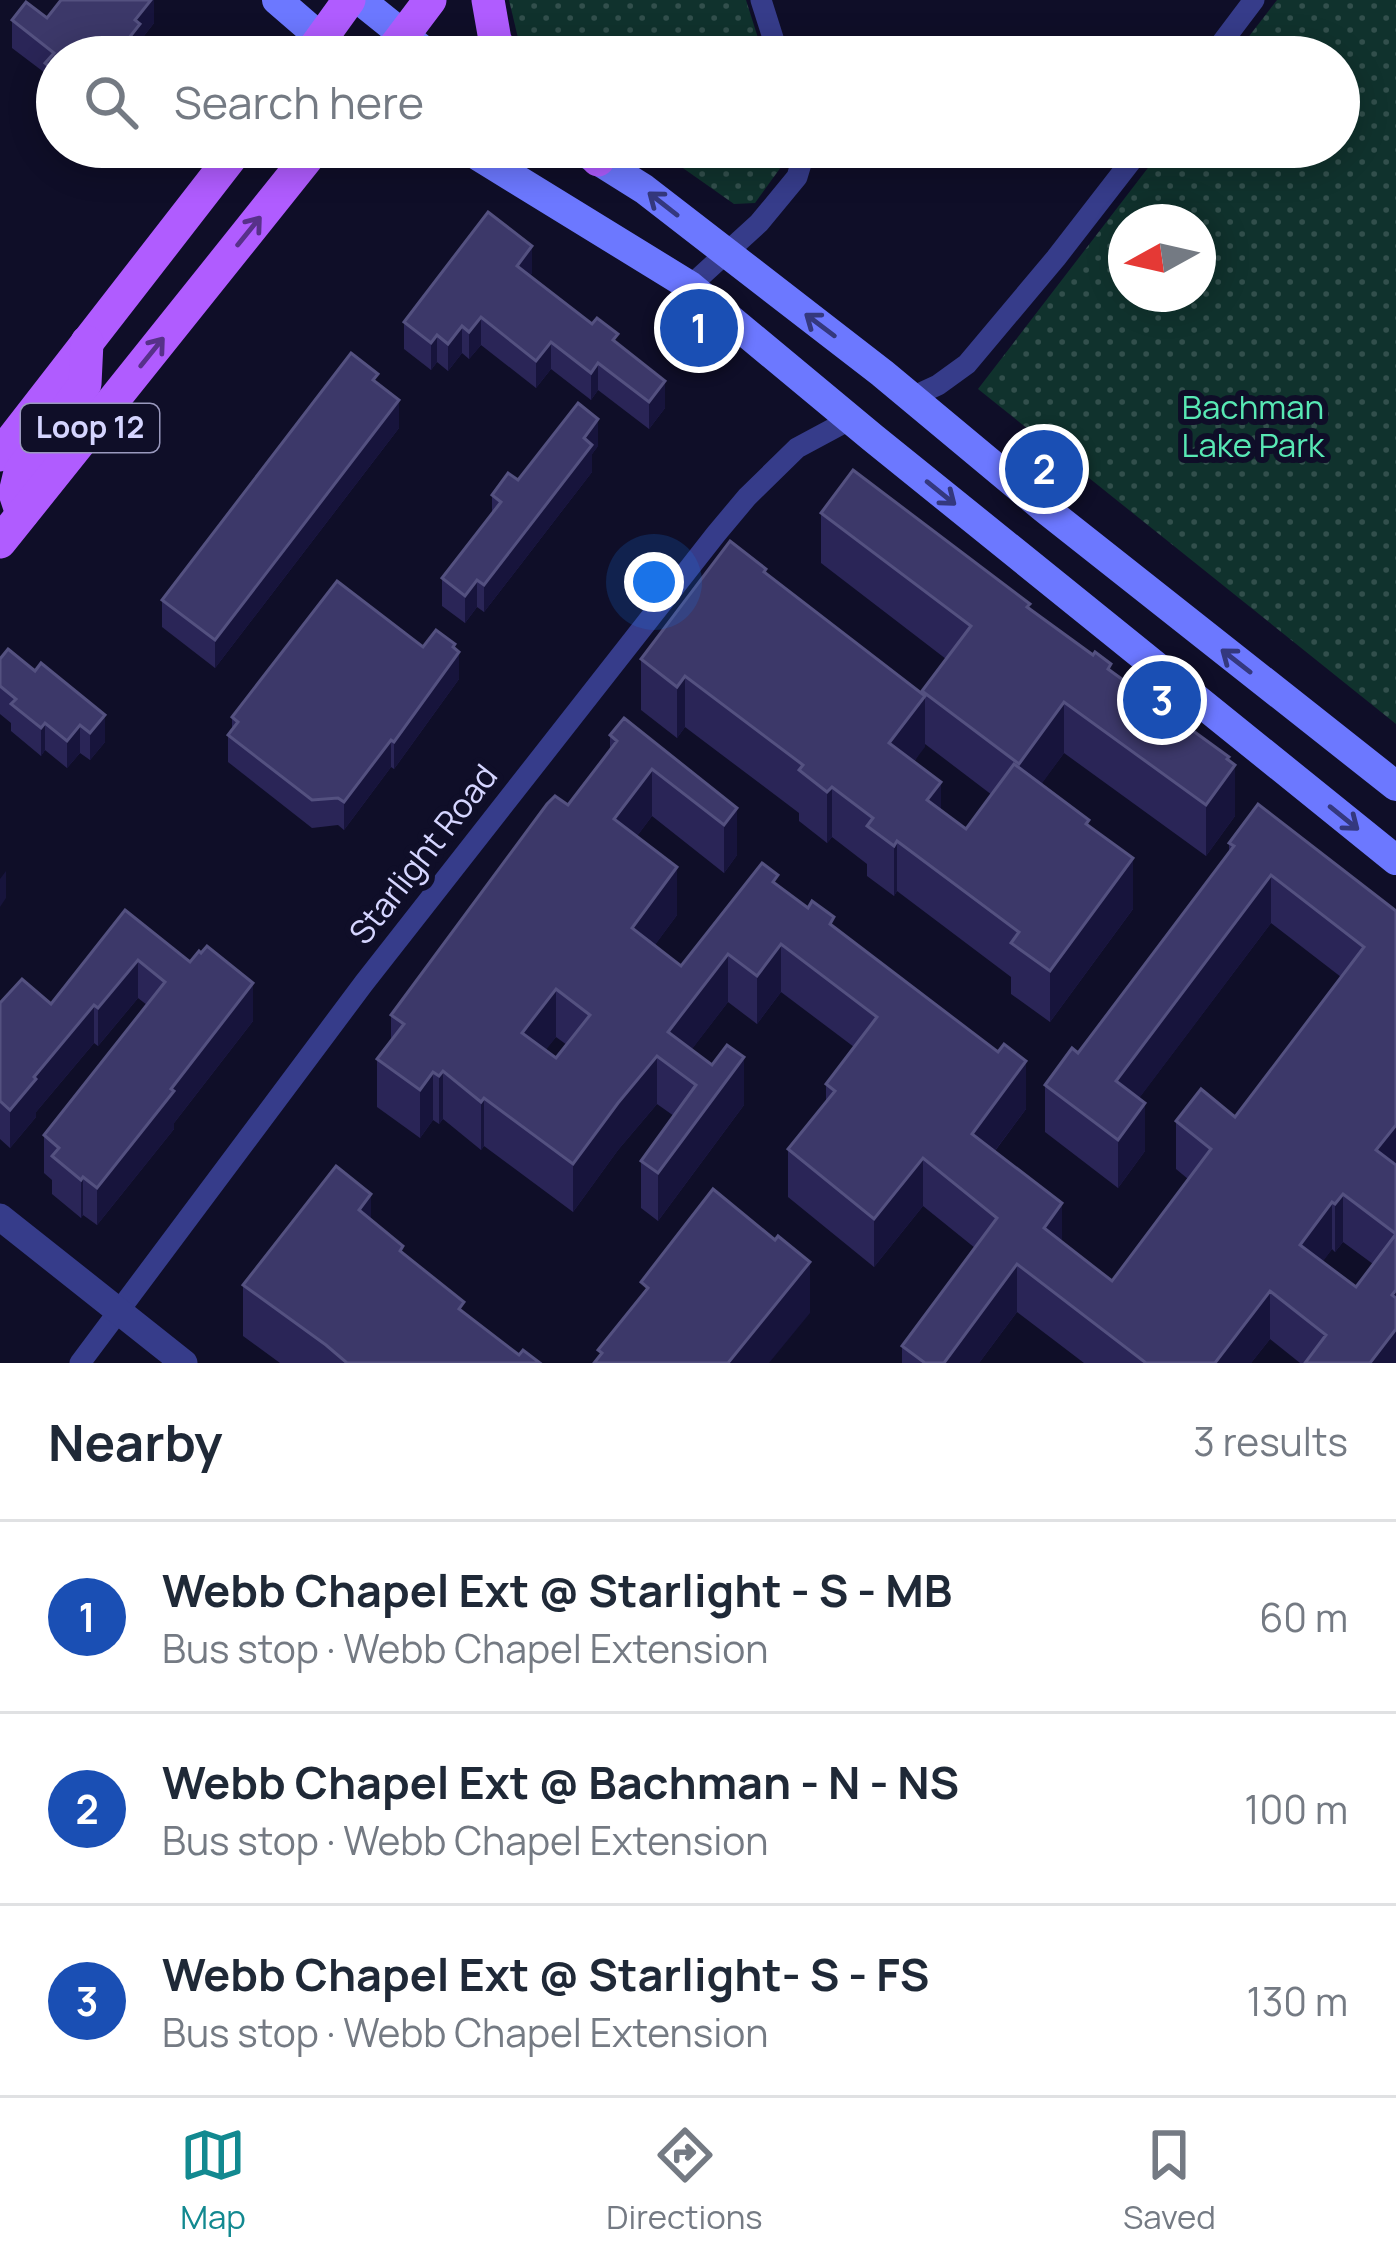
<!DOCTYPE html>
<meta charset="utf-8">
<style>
:root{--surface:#fff;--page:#f2f2f3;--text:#1f2937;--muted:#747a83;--line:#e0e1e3;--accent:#128990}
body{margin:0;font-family:Manrope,sans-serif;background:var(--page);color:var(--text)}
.compass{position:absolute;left:1108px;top:204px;width:108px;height:108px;border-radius:50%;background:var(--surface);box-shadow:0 6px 30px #0003;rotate:262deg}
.you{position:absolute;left:654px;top:582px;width:42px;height:42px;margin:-30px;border:9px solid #fff;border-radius:50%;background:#1a73e8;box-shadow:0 0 0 18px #1a73e833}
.badge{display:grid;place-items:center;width:78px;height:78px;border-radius:50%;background:var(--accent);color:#fff;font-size:39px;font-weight:700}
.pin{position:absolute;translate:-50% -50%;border:6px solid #fff;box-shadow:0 3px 12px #0006}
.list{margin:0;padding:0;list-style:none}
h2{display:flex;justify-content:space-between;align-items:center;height:156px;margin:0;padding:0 48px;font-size:51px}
h2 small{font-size:39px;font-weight:400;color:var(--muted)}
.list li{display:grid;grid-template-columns:78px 1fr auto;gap:36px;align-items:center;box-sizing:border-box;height:192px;padding:0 48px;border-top:3px solid var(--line)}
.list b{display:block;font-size:45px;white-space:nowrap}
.list p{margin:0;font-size:39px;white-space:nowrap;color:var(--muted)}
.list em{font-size:39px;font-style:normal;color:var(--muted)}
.icon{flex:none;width:66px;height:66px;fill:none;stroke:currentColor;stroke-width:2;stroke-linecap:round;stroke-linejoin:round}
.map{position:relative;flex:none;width:1396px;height:1363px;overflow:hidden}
.search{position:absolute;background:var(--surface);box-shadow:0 6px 30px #0003;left:36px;right:36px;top:36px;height:132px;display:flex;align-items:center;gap:30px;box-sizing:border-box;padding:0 42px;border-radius:66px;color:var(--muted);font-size:45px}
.sheet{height:732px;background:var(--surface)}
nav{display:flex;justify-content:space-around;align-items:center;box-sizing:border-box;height:168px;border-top:3px solid var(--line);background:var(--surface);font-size:33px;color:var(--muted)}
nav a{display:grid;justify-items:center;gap:6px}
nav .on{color:var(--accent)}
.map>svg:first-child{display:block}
</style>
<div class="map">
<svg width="1396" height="1363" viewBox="0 0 1396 1363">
<defs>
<pattern id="green-dots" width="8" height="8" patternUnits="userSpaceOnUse" patternTransform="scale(3)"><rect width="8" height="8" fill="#10322d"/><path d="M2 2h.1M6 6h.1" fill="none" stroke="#324f4c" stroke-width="1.8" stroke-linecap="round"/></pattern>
</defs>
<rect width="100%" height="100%" fill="#0f0e28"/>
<g fill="url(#green-dots)" fill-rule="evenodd">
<polygon points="509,0 746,0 764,57 531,57 518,38"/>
<path d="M1277 0H1396V724L978 389 1164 147H1339V57H1233ZM1198 222V294H1126V222Z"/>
<polygon points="653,147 785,147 781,167 755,203 734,204"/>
</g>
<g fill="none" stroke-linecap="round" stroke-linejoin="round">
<g stroke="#363c8a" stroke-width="21">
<polyline points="761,0 779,57"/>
<polyline points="1211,57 1254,0"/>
<polyline points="690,286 759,223 797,177 806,147"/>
<polyline points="912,397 938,385 967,364 1056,258 1142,147"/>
<polyline points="80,1363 364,983 716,534 747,497 797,448 851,419"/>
</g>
<polyline stroke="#363c8a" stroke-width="27" points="0,1217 184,1363"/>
<g stroke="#6c78ff" stroke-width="30">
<polyline points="277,0 343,57"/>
<polyline points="360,0 431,57"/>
<polyline points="464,147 690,286 873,438 1396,860"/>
<polyline points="577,147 644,189 882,373 1044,508 1396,786"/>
</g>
<g stroke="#b05cff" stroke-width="33">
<polyline points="488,0 495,40 504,57"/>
<polyline points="308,57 349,0"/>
<polyline points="387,57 430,0"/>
<polyline points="588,147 598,160"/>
<polyline points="0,455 239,147"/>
<polyline points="22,514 15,493 20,472 85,384 87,342"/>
<polyline points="0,542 316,147"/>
</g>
</g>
<g fill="#2a2557" fill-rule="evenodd">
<polygon points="154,0 154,23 140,41 140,51 57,57 57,100 45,91 45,73 12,48 12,20 47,18"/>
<polygon points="532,273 530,276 618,345 665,408 649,429 598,390 591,400 551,369 536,388 481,345 469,359 462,353 448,371 437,362 431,370 404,349 404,322"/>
<polygon points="378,384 399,428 215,668 162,627 162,600"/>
<polygon points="598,446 592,454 592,472 484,612 477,607 465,623 442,606 442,578 492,514 492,495 518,480"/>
<path d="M821 513 1030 609 1229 760 1235 816 1206 856 1064 753 1041 784 1089 826 1133 909 1050 1022 1011 994V977L897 891 894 896 867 876V864L832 837 827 843 799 821V813L685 727 677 738 641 710V659L766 574 922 694 946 659 821 563ZM925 744 992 795 966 829 941 810 914 762Z"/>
<polygon points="423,647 455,649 459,679 394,769 391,767 344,830 338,825 312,828 228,762 228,735 232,730 232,717"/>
<polygon points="0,659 105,742 90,760 80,753 67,768 45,750 41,756 11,731 11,723 0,714"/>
<path d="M610 735 737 808V855L724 873 652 816 637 836 677 915 654 946 681 966 778 885 834 927 1026 1109 995 1151 1062 1243 1112 1281 1188 1179 1176 1169V1121L1235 1117 1341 977 1271 923 1139 1098 1145 1151 1118 1188 1045 1132V1085L1078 1053 1229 853V843L1396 911V1363H1300L1270 1339 1251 1363H1084L1017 1312 979 1363H902V1346L975 1248 923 1206 874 1267 788 1197V1149L826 1101V1084L854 1047 781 992 757 1024 728 1002 691 1050 744 1105 658 1221 641 1208V1161L674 1116 657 1104 618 1150 573 1212 484 1146 481 1150 443 1119 439 1124 433 1120 420 1138 377 1107V1059L391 1040V1015L568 805 610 750ZM556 1037 567 1045 556 1058 545 1050ZM1343 1242 1373 1264 1356 1287 1322 1262 1332 1249 1335 1252Z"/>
<polygon points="125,910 253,1021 174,1123 174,1129 97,1225 83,1215 81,1218 52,1194 52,1180 44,1173 44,1135 147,1005 138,998 98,1046 94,1043 36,1112 36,1117 10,1148 0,1139 0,1003 51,1004"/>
<polygon points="371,1221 464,1313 519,1355 540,1363 280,1363 243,1336 243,1285"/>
</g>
<g fill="#17143c">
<polygon points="151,0 154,0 154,23 140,41 140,51 136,57 114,57 135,20"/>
<polygon points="532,246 532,273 517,293 517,266"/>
<polygon points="481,317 481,345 469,359 469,332"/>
<polygon points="462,326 462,353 448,371 448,344"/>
<polygon points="437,335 437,362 431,370 431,343"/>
<polygon points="551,342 551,369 536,388 536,361"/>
<polygon points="598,363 598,390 591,400 591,373"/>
<polygon points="665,381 665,408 649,429 649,402"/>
<polygon points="399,400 399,428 215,668 215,640"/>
<polygon points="598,419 598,446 592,454 592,472 484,612 484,585"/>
<polygon points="477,580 477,607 465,623 465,596"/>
<polygon points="455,644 455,657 459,652 459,679 394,769 394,742"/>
<polygon points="685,676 685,727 677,738 677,687"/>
<polygon points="925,696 925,747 889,794 889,743"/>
<polygon points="1064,702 1064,753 1019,815 1019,764"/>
<polygon points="105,715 105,742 90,760 90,733"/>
<polygon points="45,723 45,750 41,756 41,728"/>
<polygon points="80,725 80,753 67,768 67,741"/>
<polygon points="391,740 391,767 344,830 344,802"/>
<polygon points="1229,757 1229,774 1235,765 1235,816 1206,856 1206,805"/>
<polygon points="652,769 652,816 614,867 614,819"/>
<polygon points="941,782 941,833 927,800"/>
<polygon points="832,787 832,837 827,843 827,792"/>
<polygon points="737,808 737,855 724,873 724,825"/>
<polygon points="897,841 897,891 894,896 894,846"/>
<polygon points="1133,858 1133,909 1050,1022 1050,971"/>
<polygon points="677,867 677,915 632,976 632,928"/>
<polygon points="6,871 6,898 0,907 0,879"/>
<polygon points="1271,875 1271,923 1116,1129 1116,1081"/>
<polygon points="781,944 781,992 757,1024 757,976"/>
<polygon points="728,954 728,1002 676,1070 668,1032"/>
<polygon points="138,960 138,998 98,1046 98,1008"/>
<polygon points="253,983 253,1021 174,1123 174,1129 97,1225 97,1188 171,1089"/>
<polygon points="556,989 556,1037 522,1081 522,1033"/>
<polygon points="94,1005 94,1043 36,1112 36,1117 10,1148 10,1110 34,1077"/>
<polygon points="657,1056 657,1104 618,1150 573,1212 573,1164 618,1103"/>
<polygon points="744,1057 744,1105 658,1221 658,1173"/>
<polygon points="1026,1061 1026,1109 972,1181 972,1134"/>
<polygon points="443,1071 443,1119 439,1124 439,1076"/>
<polygon points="433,1072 433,1120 420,1138 420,1090"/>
<polygon points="484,1098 484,1146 481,1150 481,1102"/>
<polygon points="1145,1103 1145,1151 1118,1188 1118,1140"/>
<polygon points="1396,1125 1396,1173 1376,1150"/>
<polygon points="923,1158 923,1206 874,1267 874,1219"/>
<polygon points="83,1177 83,1215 81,1218 81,1180"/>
<polygon points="371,1194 371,1244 359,1210"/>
<polygon points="1343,1194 1343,1242 1335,1252 1335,1204"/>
<polygon points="1332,1202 1332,1249 1300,1293 1300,1245"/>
<polygon points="1062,1203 1062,1251 1044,1228"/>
<polygon points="810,1262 810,1313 769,1363 728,1363"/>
<polygon points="1017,1264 1017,1312 979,1363 944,1363"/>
<polygon points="1396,1290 1396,1363 1370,1363 1392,1295"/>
<polygon points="1270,1291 1270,1339 1251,1363 1215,1363"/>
</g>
<g fill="#3c3869" stroke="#545180" stroke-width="3" fill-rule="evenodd">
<polygon points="61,0 151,0 135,20 140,24 114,57 57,57 57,73 45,63 54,53 12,20 26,2 47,18"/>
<polygon points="488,212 532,246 517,266 592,324 597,318 618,334 613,340 665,381 649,402 598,363 591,373 551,342 536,361 481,317 469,332 462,326 448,344 437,335 431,343 404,322"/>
<polygon points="351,353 378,374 373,380 399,400 215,640 162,600"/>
<polygon points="578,403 598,419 584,438 592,445 484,585 477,580 465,596 442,578 501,502 492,495 508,473 518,480"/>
<polygon points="853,470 1030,604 1027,607 1093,655 1095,652 1111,664 1108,669 1229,757 1227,759 1235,765 1206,805 1064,702 1019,764 922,691 971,626 821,513"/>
<polygon points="730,541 766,569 764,572 925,696 889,743 941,782 927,800 966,829 1014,764 1089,820 1086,824 1133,858 1050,971 1011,943 1019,932 897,841 894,846 867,826 873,818 832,787 827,792 799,770 803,765 685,676 677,687 641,659"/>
<polygon points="337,581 423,647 436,630 455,644 453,647 459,652 394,742 391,740 344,802 338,798 312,800 228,735 238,722 232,717"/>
<polygon points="8,649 35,671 41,663 105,715 90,733 80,725 67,741 45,723 41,728 11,704 16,699 0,686 0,659"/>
<path d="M624 718 737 808 724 825 652 769 614 819 677 867 632 928 681 966 762 863 778 875 773 882 808 908 812 901 834 917 830 924 998 1052 1004 1044 1026 1061 972 1134 1062 1203 1044 1228 1112 1281 1211 1149 1176 1121 1201 1089 1235 1117 1364 947 1271 875 1116 1081 1145 1103 1118 1140 1045 1085 1072 1048 1078 1053 1234 846 1229 843 1258 804 1396 911V1125L1376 1150 1396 1165V1290L1392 1295 1396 1298V1329L1370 1363H1305L1326 1335 1270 1291 1215 1363H1146L1017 1264 944 1363H925L902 1346 997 1218 923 1158 874 1219 788 1149 835 1091 826 1084 877 1017 781 944 757 976 728 954 668 1032 712 1065 727 1045 744 1057 658 1173 641 1161 696 1085 657 1056 618 1103 573 1164 484 1098 481 1102 443 1071 439 1076 433 1072 420 1090 377 1059 404 1024 391 1015 547 804 555 796 568 805 617 741 610 735ZM556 989 590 1015 556 1058 522 1033ZM1343 1194 1396 1234 1356 1287 1300 1245 1332 1202 1335 1204Z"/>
<polygon points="125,910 190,962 199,951 201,953 207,946 253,983 171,1089 174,1091 97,1188 83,1177 81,1180 52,1156 59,1148 44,1135 165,982 138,960 98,1008 94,1005 34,1077 36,1079 10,1110 0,1101 0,1003 22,979 51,1004"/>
<polygon points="336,1166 371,1194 359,1210 403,1246 400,1251 464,1302 459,1309 519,1355 523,1350 540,1363 347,1363 326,1345 243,1285"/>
<polygon points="713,1189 775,1240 778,1236 810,1262 728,1363 594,1363 602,1353 598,1350 648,1288 641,1282"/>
</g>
<defs><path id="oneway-shaft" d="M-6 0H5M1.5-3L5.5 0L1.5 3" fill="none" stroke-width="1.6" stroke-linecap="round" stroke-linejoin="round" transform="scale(3)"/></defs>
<g stroke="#34387e">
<use href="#oneway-shaft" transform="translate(663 204) rotate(-142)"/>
<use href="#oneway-shaft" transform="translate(820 325) rotate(-143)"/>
<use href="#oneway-shaft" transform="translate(941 493) rotate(39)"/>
<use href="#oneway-shaft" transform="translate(1236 661) rotate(-142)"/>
<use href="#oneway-shaft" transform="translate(1344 818) rotate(39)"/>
</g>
<g stroke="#573189">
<use href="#oneway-shaft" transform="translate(249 231) rotate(-51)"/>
<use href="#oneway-shaft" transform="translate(152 352) rotate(-51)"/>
</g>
<g text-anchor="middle" stroke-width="12" stroke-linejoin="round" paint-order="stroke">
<rect fill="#0f0e28" stroke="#9a99be" stroke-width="3" x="21" y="404" width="138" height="48" rx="9"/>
<g font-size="30" font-weight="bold" fill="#d5d5ff">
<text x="90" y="438">Loop 12</text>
</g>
<g font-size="33" fill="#58e8b4" stroke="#0f0e28">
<text x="1253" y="419">Bachman<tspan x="1253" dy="38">Lake Park</tspan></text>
</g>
<g font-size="33" fill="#d5d5ff" stroke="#0f0e28">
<text transform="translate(423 854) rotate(-52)" y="12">Starlight Road</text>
</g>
</g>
</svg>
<svg class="compass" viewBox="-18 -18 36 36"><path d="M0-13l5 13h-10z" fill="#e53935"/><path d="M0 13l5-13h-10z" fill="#747a83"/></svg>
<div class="you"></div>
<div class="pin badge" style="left:699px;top:328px;background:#1a4fb4">1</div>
<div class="pin badge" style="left:1044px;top:469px;background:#1a4fb4">2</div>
<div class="pin badge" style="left:1162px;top:700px;background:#1a4fb4">3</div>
<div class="search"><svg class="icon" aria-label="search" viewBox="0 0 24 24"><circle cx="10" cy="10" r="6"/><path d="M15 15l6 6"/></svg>Search here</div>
</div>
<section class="sheet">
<h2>Nearby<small>3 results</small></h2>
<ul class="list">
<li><span class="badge" style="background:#1a4fb4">1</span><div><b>Webb Chapel Ext @ Starlight - S - MB</b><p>Bus stop · Webb Chapel Extension</p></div><em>60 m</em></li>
<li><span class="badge" style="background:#1a4fb4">2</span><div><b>Webb Chapel Ext @ Bachman - N - NS</b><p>Bus stop · Webb Chapel Extension</p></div><em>100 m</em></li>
<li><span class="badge" style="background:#1a4fb4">3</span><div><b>Webb Chapel Ext @ Starlight- S - FS</b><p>Bus stop · Webb Chapel Extension</p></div><em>130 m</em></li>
</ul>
</section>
<nav>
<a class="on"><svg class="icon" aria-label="map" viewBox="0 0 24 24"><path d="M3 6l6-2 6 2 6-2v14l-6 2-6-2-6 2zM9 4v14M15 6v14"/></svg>Map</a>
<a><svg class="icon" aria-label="directions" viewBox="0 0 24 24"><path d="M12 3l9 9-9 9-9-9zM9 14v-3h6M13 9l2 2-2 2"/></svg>Directions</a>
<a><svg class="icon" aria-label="saved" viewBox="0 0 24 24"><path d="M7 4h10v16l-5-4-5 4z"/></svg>Saved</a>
</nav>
